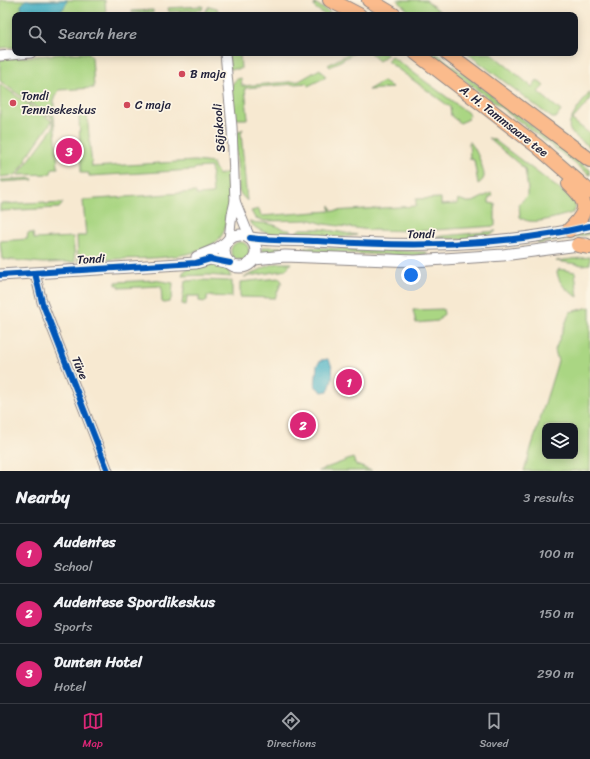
<!DOCTYPE html>
<meta charset="utf-8">
<style>
:root{--surface:#171b24;--page:#242831;--text:#f1f3f6;--muted:#9ea1a6;--line:#363941;--accent:#db2777}
body{margin:0;font-family:Sriracha,sans-serif;background:var(--page);color:var(--text)}
.controls{position:absolute;right:12px;bottom:12px;display:grid;overflow:hidden;border-radius:8px;box-shadow:0 2px 10px #0003}
.controls button{width:36px;height:36px;display:grid;place-items:center;padding:0;border:0;border-bottom:1px solid var(--line);background:var(--surface);color:var(--text);font:20px sans-serif}
.you{position:absolute;left:411px;top:275px;width:14px;height:14px;margin:-10px;border:3px solid #fff;border-radius:50%;background:#1a73e8;box-shadow:0 0 0 6px #1a73e833}
.badge{display:grid;place-items:center;width:26px;height:26px;border-radius:50%;background:var(--accent);color:#fff;font-size:13px;font-weight:700}
.pin{position:absolute;translate:-50% -50%;border:2px solid #fff;box-shadow:0 1px 4px #0006}
.list{margin:0;padding:0;list-style:none}
h2{display:flex;justify-content:space-between;align-items:center;height:52px;margin:0;padding:0 16px;font-size:17px}
h2 small{font-size:13px;font-weight:400;color:var(--muted)}
.list li{display:grid;grid-template-columns:26px 1fr auto;gap:12px;align-items:center;box-sizing:border-box;height:60px;padding:0 16px;border-top:1px solid var(--line)}
.list b{display:block;font-size:15px;white-space:nowrap}
.list p{margin:0;font-size:13px;white-space:nowrap;color:var(--muted)}
.list em{font-size:13px;font-style:normal;color:var(--muted)}
.icon{flex:none;width:22px;height:22px;fill:none;stroke:currentColor;stroke-width:2;stroke-linecap:round;stroke-linejoin:round}
.map{position:relative;flex:none;width:590px;height:471px;overflow:hidden}
.search{position:absolute;background:var(--surface);box-shadow:0 2px 10px #0003;left:12px;right:12px;top:12px;height:44px;display:flex;align-items:center;gap:10px;box-sizing:border-box;padding:0 14px;border-radius:8px;color:var(--muted);font-size:15px}
.sheet{height:232px;background:var(--surface)}
nav{display:flex;justify-content:space-around;align-items:center;box-sizing:border-box;height:56px;border-top:1px solid var(--line);background:var(--surface);font-size:11px;color:var(--muted)}
nav a{display:grid;justify-items:center;gap:2px}
nav .on{color:var(--accent)}
.map>svg:first-child{display:block}
</style>
<div class="map">
<svg width="590" height="471" viewBox="0 0 590 471">
<rect width="100%" height="100%" fill="#fcf5e5"/>
<filter id="ink" filterUnits="userSpaceOnUse"><feTurbulence type="fractalNoise" baseFrequency=".025" numOctaves="2"/><feDisplacementMap in="SourceGraphic" scale="8" xChannelSelector="R" yChannelSelector="G"/><feConvolveMatrix kernelMatrix="1 2 1 2 8 2 1 2 1" color-interpolation-filters="sRGB"/></filter>
<filter id="wash" filterUnits="userSpaceOnUse"><feTurbulence type="fractalNoise" baseFrequency=".012" numOctaves="4" result="noise"/><feDisplacementMap in="SourceGraphic" scale="16" xChannelSelector="R" yChannelSelector="G"/><feGaussianBlur stdDeviation="0.9" result="paint"/><feColorMatrix in="noise" values="0 0 0 0 0 0 0 0 0 0 0 0 0 0 0 0 0 1.4 0 .05"/><feComposite in="paint" operator="in"/></filter>
<g filter="url(#wash)">
<rect width="100%" height="100%" fill="#f7e9d1"/>
<g fill="#aad683" stroke="#667c5f" fill-rule="evenodd">
<polygon points="0,0 105,0 106,15 15,15 15,47 0,48"/>
<polygon points="397,0 426,0 444,15 413,15"/>
<polygon points="315,3 333,15 325,15 314,7"/>
<polygon points="203,6 202,10 169,12 168,8"/>
<polygon points="209,6 217,8 219,15 203,15"/>
<polygon points="153,10 153,13 132,13 132,11"/>
<polygon points="73,53 88,53 92,57 94,88 59,90 54,98 54,113 50,113 48,116 0,81 0,59"/>
<polygon points="228,53 240,53 241,69 230,69"/>
<polygon points="349,53 354,53 330,67 328,65"/>
<polygon points="370,53 387,53 388,54 379,61"/>
<polygon points="429,53 436,53 590,170 590,175"/>
<polygon points="467,53 491,53 532,87 537,80 544,86 538,92 561,111 556,118 552,118"/>
<polygon points="391,56 467,112 469,115 467,120 460,123 451,116 450,107 387,61"/>
<path d="M320 69 326 77 308 86 307 83 245 88 248 119H238L234 117C233 105 224 81 241 78L242 86 299 81Z"/>
<polygon points="383,81 392,87 392,88 368,90"/>
<polygon points="0,84 52,121 26,158 27,160 16,175 0,177"/>
<path d="M590 92V100L572 120 590 134V147C584 142 574 137 570 130 565 122 585 99 590 92Z"/>
<path d="M79 114H87L92 167 195 161 212 163 219 175 228 172 230 191 229 215H226C226 225 225 234 217 241 195 260 143 258 115 259 103 260 90 262 78 261L77 236H86L83 200 196 192V195L213 194 211 167 195 168 194 170 89 176V173H81Z"/>
<polygon points="51,115 54,115 58,168 53,168 50,174 18,175 53,128 53,119 50,117"/>
<polygon points="243,129 241,133 247,201 239,192 235,134"/>
<path d="M488 138 493 139 571 198 576 206 574 212 569 214C555 217 531 227 520 217L519 204 527 196V191L528 190 525 169Z"/>
<path d="M469 142C474 143 485 170 484 177 483 180 481 182 478 184L474 160 470 159Z"/>
<polygon points="32,178 33,180 0,182 0,180"/>
<polygon points="491,193 493,196 489,197 489,203 495,204 495,226 420,231 370,230 324,224 311,220 264,221 255,218 251,211 259,209 261,216 330,211 330,205 332,211 416,206 416,199 441,198 441,205 457,204 458,199 467,202 473,202"/>
<polygon points="45,202 45,204 63,203 59,208 0,211 0,204"/>
<path d="M249 221C257 224 266 222 274 225 281 227 282 230 290 230V235C274 235 259 234 249 221Z"/>
<polygon points="301,229 321,229 357,235 343,237 296,235 297,231"/>
<path d="M496 231C485 241 448 240 433 237Z"/>
<polygon points="590,231 590,234 538,244 537,241"/>
<polygon points="28,233 33,233 34,239 73,237 75,262 43,263 2,259 0,241 27,239"/>
<circle cx="240" cy="251" r="9"/>
<polygon points="262,247 281,247 282,250 262,253"/>
<polygon points="305,247 427,252 427,254 410,256 305,251"/>
<polygon points="590,257 590,264 583,265 556,261"/>
<path d="M280 263H291L286 270 244 277C257 273 266 264 280 263Z"/>
<path d="M215 264 227 268 231 277 208 275 182 276C183 265 205 265 215 264Z"/>
<path d="M559 269 575 272 578 297C568 291 559 285 557 272Z"/>
<polygon points="279,278 282,281 275,298 240,297 240,282"/>
<polygon points="154,280 173,283 172,297 169,302 164,303 162,302 161,286 120,288 119,285 116,285 116,282"/>
<polygon points="201,280 232,281 232,297 207,296 207,301 205,302 199,301 199,296 187,296 186,305 182,304 185,281"/>
<path d="M590 307V471H524L558 361 555 350 570 312ZM545 426H575V456H545Z"/>
<polygon points="443,309 444,314 438,321 416,323 413,310"/>
<polygon points="353,458 356,465 372,471 318,471"/>
</g>
<g fill="#45b0c4" stroke="#346980">
<path d="M26 0 32 1 67 0C64 20 37 15 22 15L21 5Z"/>
<path d="M328 359C335 367 333 382 328 391L322 392 315 386 317 365 321 360Z"/>
</g>
</g>
<g filter="url(#ink)">
<g fill="none" stroke-linecap="round" stroke-linejoin="round">
<g stroke="#8c8686" stroke-width="11">
<g id="minor">
<polyline points="225,53 232,127 235,201 232,214 229,239"/>
<polyline points="0,56 31,53"/>
<polyline points="235,201 250,238"/>
<polyline points="35,273 42,302 108,471"/>
</g>
</g>
<g stroke="#8c8686" stroke-width="13">
<g id="tertiary">
<circle cx="240" cy="251" r="16"/>
<path d="M250 238C273 241 295 240 317 241 410 247 499 247 590 226"/>
<polyline points="197,257 217,249 227,242"/>
<polyline points="254,259 285,256 415,261 503,255 586,244"/>
<polyline points="0,275 196,263 210,259 230,263"/>
</g>
</g>
<g stroke="#8c8686" stroke-width="16">
<g id="primary">
<polyline points="330,0 359,15"/>
<polyline points="369,0 394,15"/>
<polyline points="416,53 537,146 590,192"/>
<polyline points="447,53 590,160"/>
<path d="M569 230C589 211 589 203 569 184"/>
<polyline points="578,245 590,247"/>
</g>
</g>
<use href="#minor" stroke="#fff" stroke-width="9"/>
<use href="#tertiary" stroke="#fff" stroke-width="11"/>
<use href="#primary" stroke="#fbbb8c" stroke-width="14"/>
<g stroke="#fcf5e5" stroke-width="8">
<g id="cycleway">
<path d="M250 238C273 241 295 240 317 241 410 247 499 247 590 226"/>
<polyline points="35,273 42,302 108,471"/>
<polyline points="0,275 196,263 210,259 230,263"/>
</g>
</g>
<use href="#cycleway" stroke="#0057b8" stroke-width="6"/>
</g>
</g>
<g fill="#d1495b" stroke="#fcf5e5" stroke-width="1.5">
<circle cx="182" cy="74" r="4"/>
<circle cx="13" cy="103" r="4"/>
<circle cx="127" cy="105" r="4"/>
</g>
<g text-anchor="middle" stroke-width="3.5" stroke-linejoin="round" paint-order="stroke">
<g font-size="12" fill="#22223b" stroke="#fcf5e5" text-anchor="start">
<text x="190" y="78">B maja</text>
<text x="21" y="100">Tondi<tspan x="21" dy="14">Tennisekeskus</tspan></text>
<text x="135" y="109">C maja</text>
</g>
<g font-size="12" fill="#22223b" stroke="#fcf5e5">
<text transform="translate(504 121) rotate(38)" y="4">A. H. Tammsaare tee</text>
<text transform="translate(219 128) rotate(-94)" y="4">Sõjakooli</text>
<text transform="translate(421 234) rotate(-1)" y="4">Tondi</text>
<text transform="translate(91 259) rotate(-3)" y="4">Tondi</text>
<text transform="translate(80 368) rotate(68)" y="4">Tüve</text>
</g>
</g>
</svg>
<div class="controls">
<button><svg class="icon" aria-label="layers" viewBox="0 0 24 24"><path d="M12 4l9 5-9 5-9-5zM3 14l9 5 9-5"/></svg></button>
</div>
<div class="you"></div>
<div class="pin badge" style="left:349px;top:382px">1</div>
<div class="pin badge" style="left:303px;top:425px">2</div>
<div class="pin badge" style="left:69px;top:151px">3</div>
<div class="search"><svg class="icon" aria-label="search" viewBox="0 0 24 24"><circle cx="10" cy="10" r="6"/><path d="M15 15l6 6"/></svg>Search here</div>
</div>
<section class="sheet">
<h2>Nearby<small>3 results</small></h2>
<ul class="list">
<li><span class="badge">1</span><div><b>Audentes</b><p>School</p></div><em>100 m</em></li>
<li><span class="badge">2</span><div><b>Audentese Spordikeskus</b><p>Sports</p></div><em>150 m</em></li>
<li><span class="badge">3</span><div><b>Dunten Hotel</b><p>Hotel</p></div><em>290 m</em></li>
</ul>
</section>
<nav>
<a class="on"><svg class="icon" aria-label="map" viewBox="0 0 24 24"><path d="M3 6l6-2 6 2 6-2v14l-6 2-6-2-6 2zM9 4v14M15 6v14"/></svg>Map</a>
<a><svg class="icon" aria-label="directions" viewBox="0 0 24 24"><path d="M12 3l9 9-9 9-9-9zM9 14v-3h6M13 9l2 2-2 2"/></svg>Directions</a>
<a><svg class="icon" aria-label="saved" viewBox="0 0 24 24"><path d="M7 4h10v16l-5-4-5 4z"/></svg>Saved</a>
</nav>
